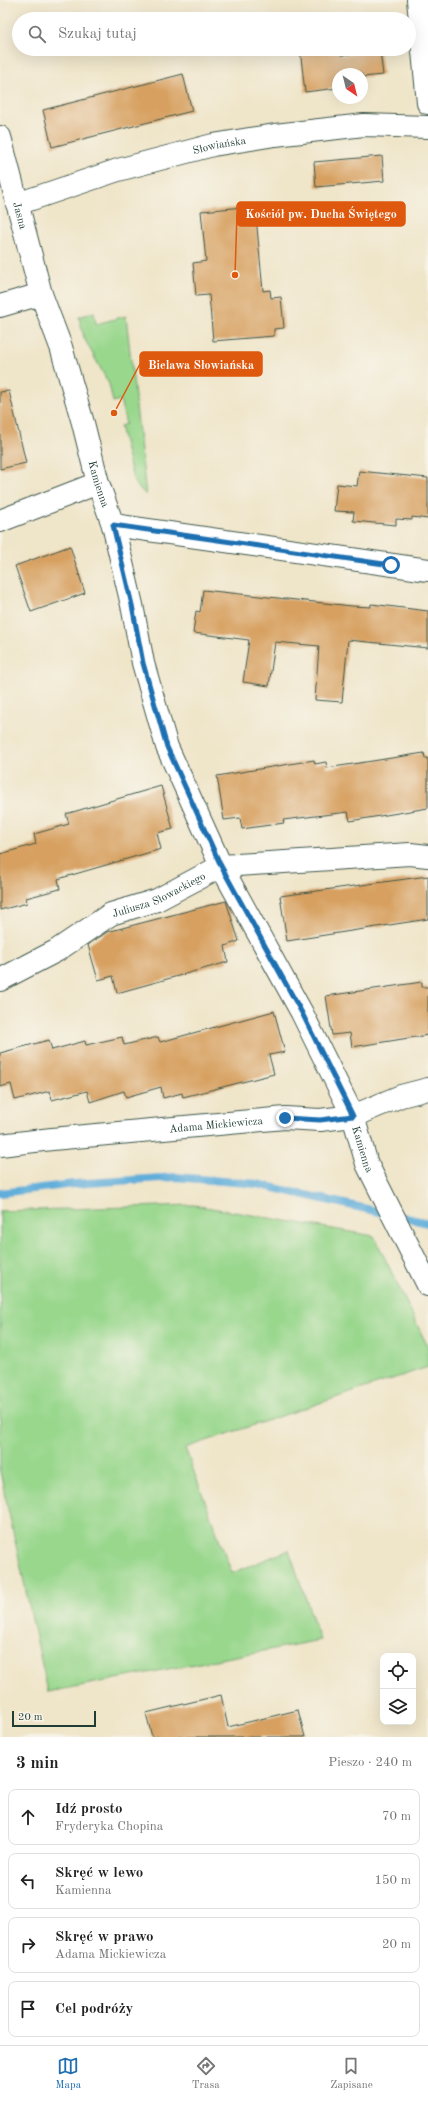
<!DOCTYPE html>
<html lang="pl">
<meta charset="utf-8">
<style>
:root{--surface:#fff;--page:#f6f6f6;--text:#222;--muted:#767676;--line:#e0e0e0;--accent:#1f6fb2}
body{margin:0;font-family:"Old Standard TT",serif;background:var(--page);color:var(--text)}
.controls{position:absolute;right:12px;bottom:12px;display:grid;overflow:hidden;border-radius:8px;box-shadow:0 4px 16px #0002}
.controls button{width:36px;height:36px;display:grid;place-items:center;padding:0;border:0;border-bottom:1px solid var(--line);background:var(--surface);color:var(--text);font:20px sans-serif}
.compass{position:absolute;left:332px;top:68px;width:36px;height:36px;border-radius:50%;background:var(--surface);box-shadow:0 4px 16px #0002;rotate:145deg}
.scale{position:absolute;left:12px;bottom:10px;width:84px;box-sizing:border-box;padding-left:4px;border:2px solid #1f3d34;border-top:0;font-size:11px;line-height:14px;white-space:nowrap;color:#1f3d34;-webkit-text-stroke:3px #f7f3e8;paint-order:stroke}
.stop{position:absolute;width:12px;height:12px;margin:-9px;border:3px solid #1f6fb2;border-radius:50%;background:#fff}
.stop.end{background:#1f6fb2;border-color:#fff;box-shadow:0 1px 4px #0008}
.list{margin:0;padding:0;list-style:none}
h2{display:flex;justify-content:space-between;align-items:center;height:52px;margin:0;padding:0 16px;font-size:17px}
h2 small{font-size:13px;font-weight:400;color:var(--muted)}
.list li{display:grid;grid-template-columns:26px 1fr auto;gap:12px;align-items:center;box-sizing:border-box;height:56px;margin:0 8px 8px;padding:0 8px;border:1px solid var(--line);border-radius:8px}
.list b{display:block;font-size:15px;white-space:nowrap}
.list p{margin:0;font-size:13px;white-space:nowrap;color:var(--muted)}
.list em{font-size:13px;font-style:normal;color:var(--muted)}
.icon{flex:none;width:22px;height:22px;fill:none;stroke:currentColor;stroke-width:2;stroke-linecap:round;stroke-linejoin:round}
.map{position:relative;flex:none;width:428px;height:1737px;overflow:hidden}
.search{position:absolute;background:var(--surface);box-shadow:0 4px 16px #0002;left:12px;right:12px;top:12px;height:44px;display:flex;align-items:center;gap:10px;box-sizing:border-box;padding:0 14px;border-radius:22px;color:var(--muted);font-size:15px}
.sheet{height:308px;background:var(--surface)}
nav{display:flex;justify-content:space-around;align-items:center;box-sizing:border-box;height:56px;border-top:1px solid var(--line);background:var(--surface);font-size:11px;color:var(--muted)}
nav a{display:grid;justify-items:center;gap:2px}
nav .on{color:var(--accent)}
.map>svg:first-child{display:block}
</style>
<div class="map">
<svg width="428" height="1737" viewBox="0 0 428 1737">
<rect width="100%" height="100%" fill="#f7f3e8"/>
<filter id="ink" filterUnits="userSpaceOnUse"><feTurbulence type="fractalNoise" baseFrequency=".025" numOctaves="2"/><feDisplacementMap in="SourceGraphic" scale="8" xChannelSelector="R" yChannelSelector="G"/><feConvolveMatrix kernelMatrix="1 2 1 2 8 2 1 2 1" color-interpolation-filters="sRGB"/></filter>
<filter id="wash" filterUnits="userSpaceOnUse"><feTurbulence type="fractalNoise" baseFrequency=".012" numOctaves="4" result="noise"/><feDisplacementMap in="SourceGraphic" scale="16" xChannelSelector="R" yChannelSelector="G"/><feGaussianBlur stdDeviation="0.9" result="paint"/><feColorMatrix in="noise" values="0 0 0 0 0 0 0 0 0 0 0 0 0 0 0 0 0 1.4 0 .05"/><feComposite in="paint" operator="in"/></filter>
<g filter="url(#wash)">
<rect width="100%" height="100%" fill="#efe5c9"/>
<g fill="#98d78c" stroke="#5c8a60">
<polygon points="94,312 96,324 126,316 146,495 134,483 120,426 126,424 120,400 113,402 109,384 84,338 79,317"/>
<polygon points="194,1205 374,1236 428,1347 428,1367 185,1448 232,1573 289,1550 320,1640 48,1692 0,1472 0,1211"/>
</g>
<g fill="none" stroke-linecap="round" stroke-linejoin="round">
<polyline stroke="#61aeda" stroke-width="8" points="0,1193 74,1184 176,1177 257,1184 428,1223"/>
</g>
<g id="blocks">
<g fill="#d7a060">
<polygon points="300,49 340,49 341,55 380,51 383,75 362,77 362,74 338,74 338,88 305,92"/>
<polygon points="183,74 192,111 52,147 43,110"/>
<polygon points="382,156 384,181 316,187 314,162"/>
<polygon points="255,206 263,291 270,290 271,298 281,297 284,328 274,329 274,336 213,341 209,295 196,296 193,263 206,261 201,211"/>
<polygon points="9,391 26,463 0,469 0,392"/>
<polygon points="359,471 428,478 428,519 412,517 412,520 396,519 396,525 353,521 354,512 334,511 337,484 357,486"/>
<polygon points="70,546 85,593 31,612 15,566"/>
<polygon points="203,590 352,606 371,607 371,604 428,611 428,648 348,640 342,702 315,700 319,646 275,642 269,686 243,682 249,640 193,633 196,611 200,612"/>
<polygon points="424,753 425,758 428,758 428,808 350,821 348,812 283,820 284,823 242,829 240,818 224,820 217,776 314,760 315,764 326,762 327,768"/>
<polygon points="161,786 173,829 157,833 161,849 58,879 60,889 26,898 27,903 0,910 0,854 36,844 34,834 69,824 66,814"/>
<polygon points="428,876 428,919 287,941 280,896"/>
<polygon points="226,901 239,941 225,946 228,962 117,993 113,976 98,980 88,945 107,932"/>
<polygon points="422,982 422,987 428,987 428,1035 352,1047 350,1033 332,1035 326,996"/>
<polygon points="274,1011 285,1052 269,1055 274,1074 183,1097 182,1093 163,1098 161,1087 126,1097 124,1091 90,1102 87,1091 52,1100 50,1091 15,1100 11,1084 0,1087 0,1053 49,1040 52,1050 85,1041 86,1045 122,1037 124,1045 158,1037 160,1042"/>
<polygon points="221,1695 228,1727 298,1710 305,1737 152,1737 146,1713"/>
</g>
</g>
</g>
<g filter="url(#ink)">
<use href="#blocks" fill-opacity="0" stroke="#3e564a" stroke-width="1"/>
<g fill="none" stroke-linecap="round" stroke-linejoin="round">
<g stroke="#3e564a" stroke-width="24">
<g id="minor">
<polyline points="418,0 428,103"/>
<path id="s1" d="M0 137 41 294 61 347 83 423 98 483 113 525 132 605 143 663 167 747 221 866 302 1013 353 1116 367 1164 428 1285"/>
<path id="s2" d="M17 204 118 170 213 145 275 135 364 125 428 127"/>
<polyline points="0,306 41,294"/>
<polyline points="0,521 98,483"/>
<polyline points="113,525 428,570"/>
<path id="s3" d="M0 980 56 951 111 914 157 900 221 866 410 854 428 856"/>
<path id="s4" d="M0 1145 52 1139 285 1118 320 1120 353 1116 401 1096 428 1089"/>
</g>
</g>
<use href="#minor" stroke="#fff" stroke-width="22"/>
</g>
</g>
<g fill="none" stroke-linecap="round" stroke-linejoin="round" filter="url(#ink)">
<polyline stroke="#1f6fb2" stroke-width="5" points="285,1118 320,1120 353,1116 302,1013 221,866 167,747 143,663 132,605 113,525 391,565"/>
</g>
<g text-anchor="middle" stroke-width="4" stroke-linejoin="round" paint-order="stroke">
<g font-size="11" fill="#1f3d34" stroke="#f7f3e8">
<text dy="4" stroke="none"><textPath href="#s2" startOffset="211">Słowiańska</textPath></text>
<text dy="4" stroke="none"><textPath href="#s1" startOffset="81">Jasna</textPath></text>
<text dy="4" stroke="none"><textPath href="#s1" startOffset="361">Kamienna</textPath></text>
<text dy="4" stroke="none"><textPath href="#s3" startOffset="181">Juliusza Słowackiego</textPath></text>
<text dy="4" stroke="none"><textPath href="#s4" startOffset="217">Adama Mickiewicza</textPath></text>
<text dy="4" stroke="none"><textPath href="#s1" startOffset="1081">Kamienna</textPath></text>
</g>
</g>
<path fill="none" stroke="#de580e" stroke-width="1.5" d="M235 275L237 214M114 413L140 364"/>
<g fill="#de580e" stroke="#f7f3e8" stroke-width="1.5">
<circle cx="235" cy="275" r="4"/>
<circle cx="114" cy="413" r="4"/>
</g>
<g fill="#de580e" stroke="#de580e" stroke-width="1.5">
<rect x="237" y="202" width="168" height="24" rx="4"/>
<rect x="140" y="352" width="122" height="24" rx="4"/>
</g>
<g font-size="12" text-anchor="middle" font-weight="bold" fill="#fff">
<text x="321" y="218">Kościół pw. Ducha Świętego</text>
<text x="201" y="369">Bielawa Słowiańska</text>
</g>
</svg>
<div class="controls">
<button><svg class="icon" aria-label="locate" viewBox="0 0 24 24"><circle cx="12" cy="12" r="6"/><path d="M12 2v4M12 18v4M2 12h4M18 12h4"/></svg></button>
<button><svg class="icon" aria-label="layers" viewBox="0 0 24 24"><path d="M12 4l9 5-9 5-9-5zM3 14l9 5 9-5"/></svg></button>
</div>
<svg class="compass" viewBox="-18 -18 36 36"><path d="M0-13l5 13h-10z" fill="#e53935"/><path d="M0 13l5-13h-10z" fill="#767676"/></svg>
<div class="scale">20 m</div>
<div class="stop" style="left:391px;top:565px"></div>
<div class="stop end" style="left:285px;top:1118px"></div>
<div class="search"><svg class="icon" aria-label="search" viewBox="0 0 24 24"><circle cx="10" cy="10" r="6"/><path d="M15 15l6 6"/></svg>Szukaj tutaj</div>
</div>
<section class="sheet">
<h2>3 min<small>Pieszo · 240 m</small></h2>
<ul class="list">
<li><svg class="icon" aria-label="ahead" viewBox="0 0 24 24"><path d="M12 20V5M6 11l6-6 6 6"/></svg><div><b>Idź prosto</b><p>Fryderyka Chopina</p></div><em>70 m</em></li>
<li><svg class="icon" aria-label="left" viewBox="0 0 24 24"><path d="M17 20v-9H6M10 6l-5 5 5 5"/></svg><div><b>Skręć w lewo</b><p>Kamienna</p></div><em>150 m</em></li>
<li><svg class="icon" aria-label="right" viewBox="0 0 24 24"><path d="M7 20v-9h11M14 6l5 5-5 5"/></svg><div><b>Skręć w prawo</b><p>Adama Mickiewicza</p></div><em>20 m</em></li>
<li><svg class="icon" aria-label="arrive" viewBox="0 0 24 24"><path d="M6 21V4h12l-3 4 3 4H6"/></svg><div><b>Cel podróży</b></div></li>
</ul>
</section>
<nav>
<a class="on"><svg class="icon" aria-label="map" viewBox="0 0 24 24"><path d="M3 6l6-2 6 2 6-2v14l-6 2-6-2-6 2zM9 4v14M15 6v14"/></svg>Mapa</a>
<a><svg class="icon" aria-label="directions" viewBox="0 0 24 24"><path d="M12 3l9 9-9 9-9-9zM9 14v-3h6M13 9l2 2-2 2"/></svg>Trasa</a>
<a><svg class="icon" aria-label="saved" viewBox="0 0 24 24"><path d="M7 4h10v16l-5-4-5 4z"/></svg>Zapisane</a>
</nav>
